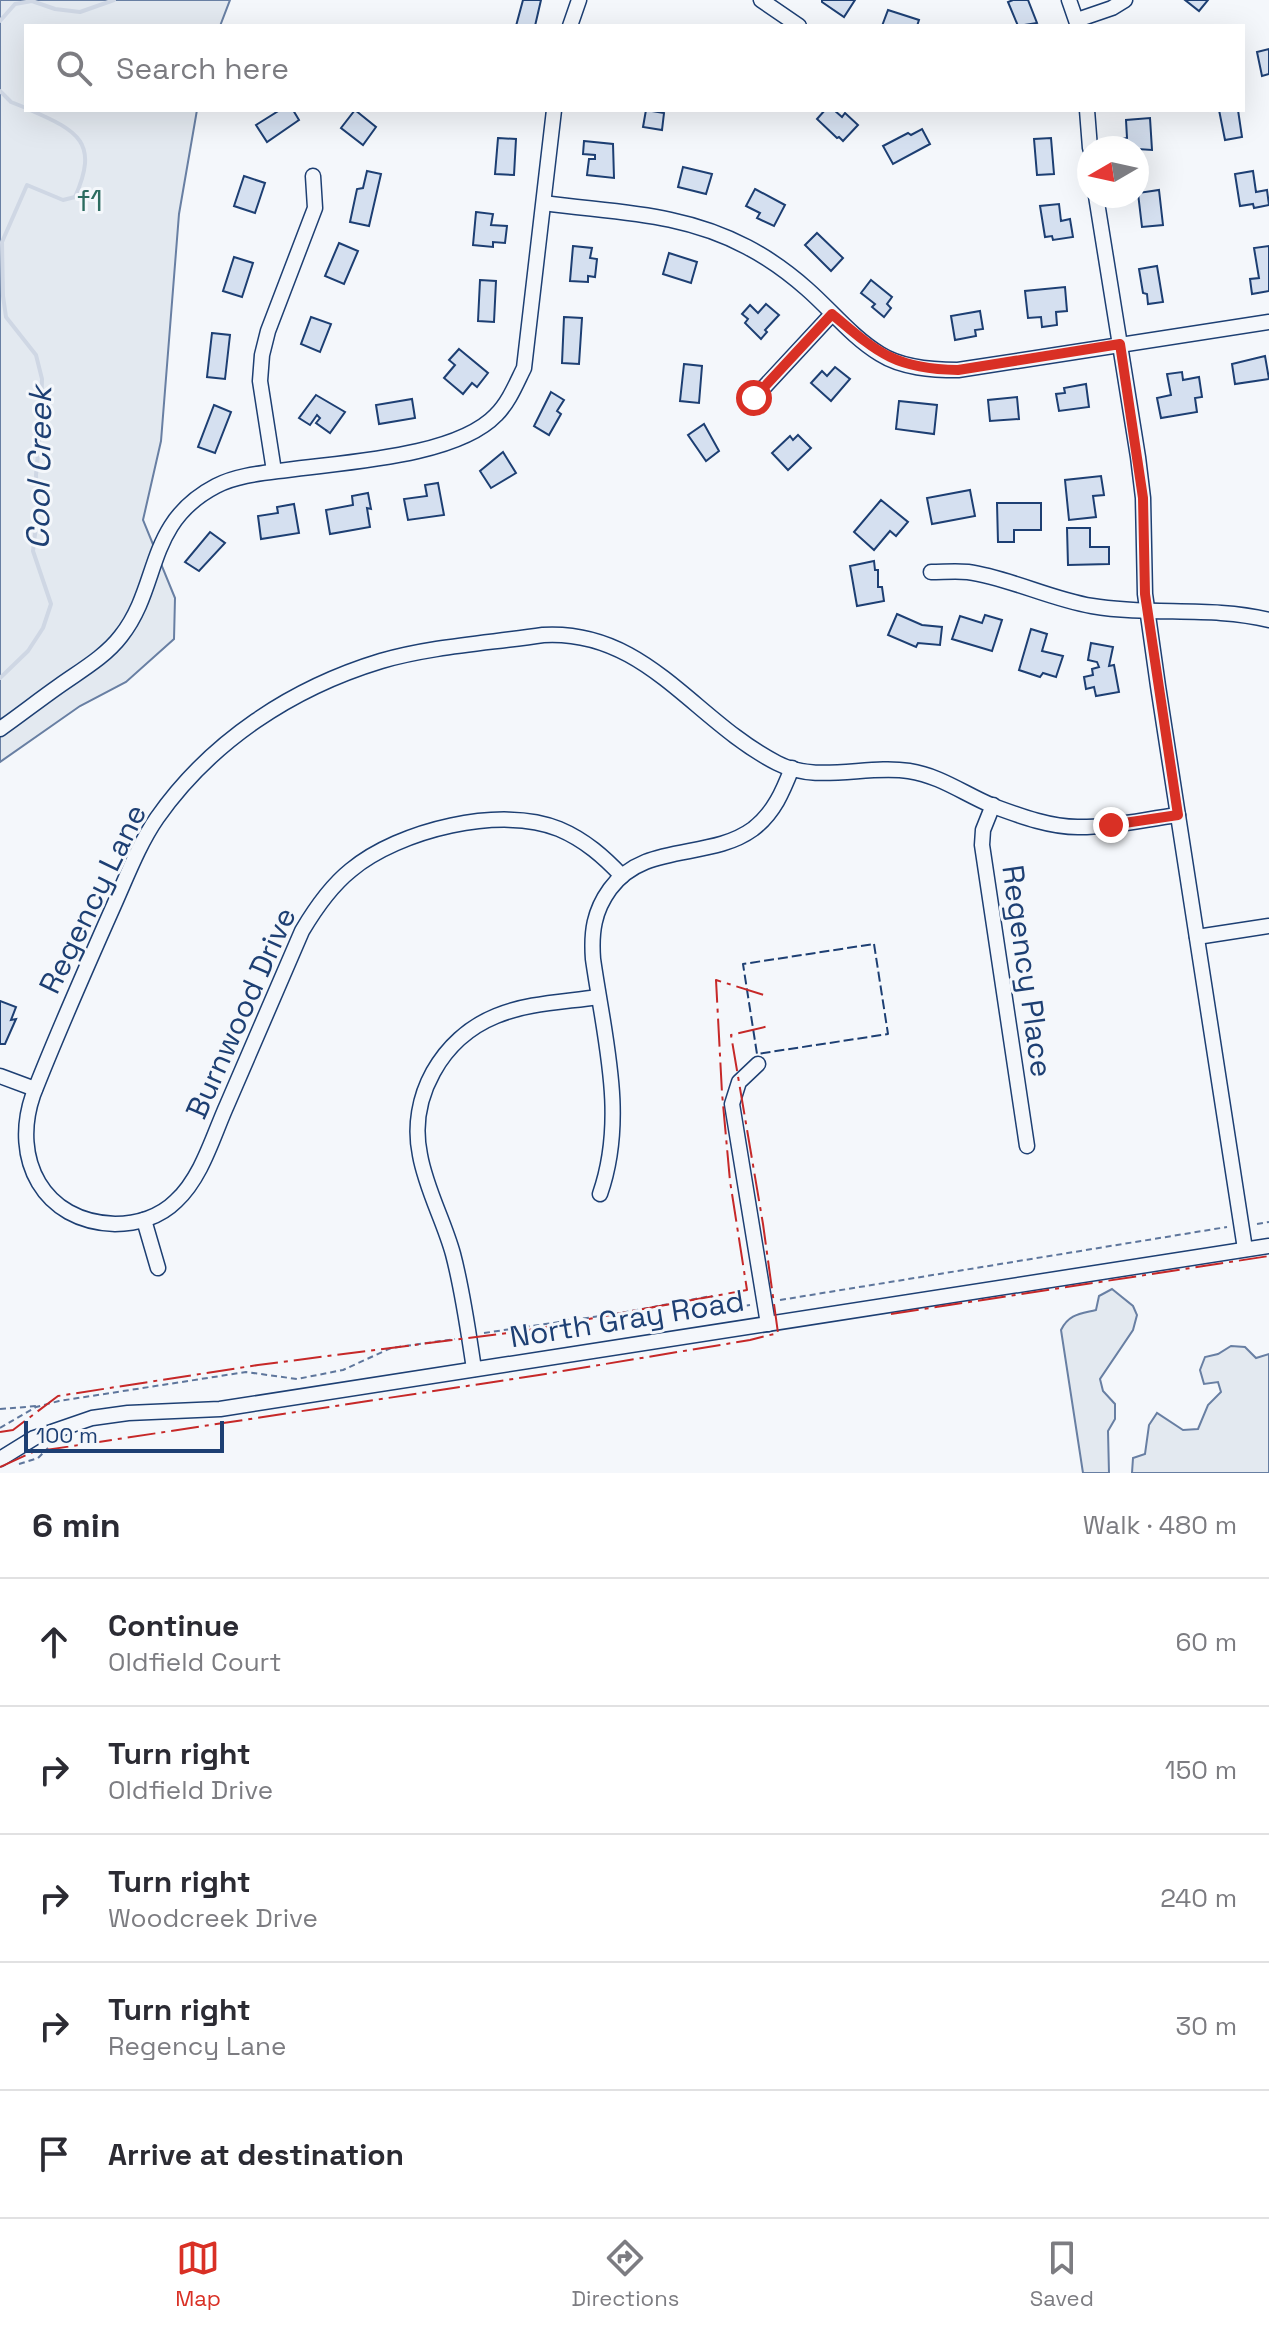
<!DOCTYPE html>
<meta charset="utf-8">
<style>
:root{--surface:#fff;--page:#f7f7f7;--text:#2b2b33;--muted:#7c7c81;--line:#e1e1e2;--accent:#d93025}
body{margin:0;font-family:"Space Grotesk",sans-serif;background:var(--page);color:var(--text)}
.compass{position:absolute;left:1077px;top:136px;width:72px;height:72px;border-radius:50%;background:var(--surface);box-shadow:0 8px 32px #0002;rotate:261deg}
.scale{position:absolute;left:24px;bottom:20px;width:200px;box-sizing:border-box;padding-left:8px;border:4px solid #1d3f73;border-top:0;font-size:22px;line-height:28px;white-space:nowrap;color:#1d3f73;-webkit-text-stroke:6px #f4f7fb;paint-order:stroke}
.stop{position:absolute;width:24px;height:24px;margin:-18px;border:6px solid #d93025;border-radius:50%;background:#fff}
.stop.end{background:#d93025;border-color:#fff;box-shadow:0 2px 8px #0008}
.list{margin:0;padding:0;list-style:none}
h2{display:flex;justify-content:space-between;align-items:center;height:104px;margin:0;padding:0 32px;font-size:34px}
h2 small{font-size:26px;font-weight:400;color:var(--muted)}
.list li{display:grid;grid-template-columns:52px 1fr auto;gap:24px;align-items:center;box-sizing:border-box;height:128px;padding:0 32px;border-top:2px solid var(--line)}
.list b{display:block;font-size:30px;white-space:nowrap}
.list p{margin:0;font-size:26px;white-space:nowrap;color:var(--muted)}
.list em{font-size:26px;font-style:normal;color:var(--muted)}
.icon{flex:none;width:44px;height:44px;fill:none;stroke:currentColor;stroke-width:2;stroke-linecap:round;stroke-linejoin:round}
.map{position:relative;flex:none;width:1269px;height:1473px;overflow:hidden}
.search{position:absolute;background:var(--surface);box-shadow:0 8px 32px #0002;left:24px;right:24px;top:24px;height:88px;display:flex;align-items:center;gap:20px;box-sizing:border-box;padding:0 28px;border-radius:0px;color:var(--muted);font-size:30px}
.sheet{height:744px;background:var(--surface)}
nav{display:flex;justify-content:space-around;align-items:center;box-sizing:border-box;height:112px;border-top:2px solid var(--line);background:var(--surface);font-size:22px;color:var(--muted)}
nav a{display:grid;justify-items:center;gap:4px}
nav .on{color:var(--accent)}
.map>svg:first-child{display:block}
</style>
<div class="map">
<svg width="1269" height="1473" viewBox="0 0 1269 1473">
<rect width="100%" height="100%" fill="#f4f7fb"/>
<g fill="#e3e9f0" stroke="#687fa3" stroke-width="2">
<polygon points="0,0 230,0 220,26 26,26 26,110 197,110 179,214 161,441 143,520 175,598 174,639 126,682 80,706 0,762"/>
<path d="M1112 1289 1133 1306 1137 1315 1133 1330 1100 1379 1103 1391 1115 1404V1419L1108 1431 1109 1473H1083L1061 1330C1069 1314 1080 1314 1096 1310L1099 1296Z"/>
<polygon points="1231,1346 1245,1347 1256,1358 1269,1354 1269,1473 1132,1473 1133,1458 1145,1454 1149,1425 1157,1413 1183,1430 1198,1429 1208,1405 1221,1392 1218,1382 1204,1384 1200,1370 1205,1357 1218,1354"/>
</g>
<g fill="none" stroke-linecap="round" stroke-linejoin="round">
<g stroke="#cfd7e4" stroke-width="4">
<polyline points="0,21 15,4 32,1 55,9 80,12 114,0"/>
<polyline points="0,91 11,102 26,108"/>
<path d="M0 678 28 651 43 628 51 604 33 551 38 509 36 475 41 422 42 379 36 355 6 317 3 296 2 242 27 185 63 200 75 197C99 143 79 131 30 110"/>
</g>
</g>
<g fill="#d5e0f0" stroke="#1d3f73" stroke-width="2">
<polygon points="523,0 541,0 535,26 516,26"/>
<polygon points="822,0 855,0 844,17 822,2"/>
<polygon points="1013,0 1028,0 1037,23 1018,26 1008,2"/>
<polygon points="1185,0 1208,0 1199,11"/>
<polygon points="888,10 919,20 917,26 882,26"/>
<polygon points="1269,49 1269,74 1262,76 1257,52"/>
<polygon points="280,110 293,110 299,120 267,142 256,125"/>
<polygon points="355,110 376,127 363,145 341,128"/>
<polygon points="646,110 664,113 662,130 643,127"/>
<polygon points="825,110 834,110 842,117 845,113 858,125 843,141 839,137 837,138 817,119"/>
<polygon points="1219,110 1238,110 1242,137 1225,140"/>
<polygon points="1150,118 1152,150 1122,148 1122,139 1127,138 1126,120"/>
<polygon points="922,129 930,144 893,164 883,146 908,133 911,135"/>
<polygon points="498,138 516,139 514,175 495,174"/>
<polygon points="1051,138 1054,174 1037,175 1034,139"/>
<polygon points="584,141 613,144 614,178 587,175 589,159 595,159 595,155 583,154"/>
<polygon points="683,167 712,174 706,194 678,187"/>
<polygon points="367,171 381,174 369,226 350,222 357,189 363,188"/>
<polygon points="1253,171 1256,192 1267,190 1269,205 1254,208 1253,204 1240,206 1235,174"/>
<polygon points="244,176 265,183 255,213 234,206"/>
<polygon points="755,189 785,205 774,226 757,218 760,213 746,206"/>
<polygon points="1159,190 1163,225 1142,227 1138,193"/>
<polygon points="1059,204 1061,221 1070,219 1073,237 1053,240 1052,236 1045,237 1040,206"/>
<polygon points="476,212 493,214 491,225 507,226 505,243 493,242 493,247 473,245"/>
<polygon points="817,233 843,258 831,271 805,245"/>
<polygon points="339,243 358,251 344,284 325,276"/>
<polygon points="573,246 592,248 590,258 597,259 595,277 588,276 588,282 570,281"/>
<polygon points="1269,246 1269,291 1252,294 1250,279 1259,278 1254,248"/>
<polygon points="669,253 697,262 691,283 663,274"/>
<polygon points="234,257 253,263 242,297 223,291"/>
<polygon points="1157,266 1163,302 1148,304 1147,294 1143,293 1139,269"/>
<polygon points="480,280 496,281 494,322 478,321"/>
<polygon points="871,280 892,297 887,304 891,308 884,317 872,307 875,304 861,293"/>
<polygon points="1065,287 1067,311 1056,312 1057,325 1042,327 1041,317 1028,318 1025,291"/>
<polygon points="766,304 779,315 765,330 767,332 761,339 745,323 748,319 742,314 750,305 758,313"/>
<polygon points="980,311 983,329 975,330 976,336 955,340 951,316"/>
<polygon points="311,317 331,324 320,352 301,344"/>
<polygon points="564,317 582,318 579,364 562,363"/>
<polygon points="212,333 230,335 225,379 207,377"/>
<polygon points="459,349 488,373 477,387 472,383 463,394 444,378 455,365 449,360"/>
<polygon points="1265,356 1269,379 1235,384 1232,364"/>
<polygon points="684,364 702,366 699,403 680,401"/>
<polygon points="835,367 850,379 831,401 811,383 822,371 827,376"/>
<polygon points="1182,372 1183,380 1199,377 1202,397 1195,398 1197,412 1161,418 1157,398 1171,395 1167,374"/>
<polygon points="1086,384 1089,407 1059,411 1056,394 1065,393 1064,388"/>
<polygon points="551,392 564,400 557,411 561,414 549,435 534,426"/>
<polygon points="316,395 345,412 330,433 316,423 320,418 317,415 310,425 299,418"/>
<polygon points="1017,397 1019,419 990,421 988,400"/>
<polygon points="412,399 415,418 379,424 376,405"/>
<polygon points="899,401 937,405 934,434 896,429"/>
<polygon points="214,405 231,412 215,453 198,447"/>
<polygon points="704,424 719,451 706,461 688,435"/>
<polygon points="798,435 811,448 788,470 772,453 790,436 793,440"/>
<polygon points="503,452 516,473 491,488 480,471"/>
<polygon points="1101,476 1104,495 1093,496 1096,517 1069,520 1065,480"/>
<polygon points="438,483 444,515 408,520 404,499 427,496 425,485"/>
<polygon points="970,490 975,516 932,524 927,498"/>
<polygon points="368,493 371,509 367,508 370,527 330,534 326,510 353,505 352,496"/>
<polygon points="881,500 908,522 896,536 890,531 874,550 854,532"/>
<polygon points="997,503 1041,503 1041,530 1014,530 1014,542 998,542"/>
<polygon points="294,504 299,533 261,539 258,516 278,513 277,507"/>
<polygon points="1067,528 1090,528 1090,547 1109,547 1109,564 1068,565"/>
<polygon points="210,532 225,543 199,571 185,562"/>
<polygon points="874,561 875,570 878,570 878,587 882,587 884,601 857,606 850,566"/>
<polygon points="897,614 922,625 942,627 940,645 918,643 916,647 888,635"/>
<polygon points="985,615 1002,620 992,651 952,639 960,616 982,623"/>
<polygon points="1031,629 1047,634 1042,651 1063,656 1056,677 1043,673 1040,677 1019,670"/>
<polygon points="1091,643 1113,647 1109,666 1114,665 1119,692 1096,696 1094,687 1086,689 1084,677 1093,675 1092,669 1099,667 1097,662 1088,660"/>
<polygon points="0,1001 16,1007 11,1020 16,1019 5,1044 0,1044"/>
</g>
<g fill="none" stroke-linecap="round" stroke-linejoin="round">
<g stroke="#1d3f73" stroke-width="17">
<g id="minor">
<polyline points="761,0 799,26"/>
<polyline points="1069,0 1078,26"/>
<polyline points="1077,20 1112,8 1125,0"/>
<polyline points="570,26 579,0"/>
<polyline points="1087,110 1090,148"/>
<polyline points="1096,196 1138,457 1143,498 1145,594 1158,686 1245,1249"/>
<path d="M544 203C616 213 681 212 747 247 768 258 789 273 807 289 831 310 852 337 880 354 902 368 932 370 958 370L1269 322"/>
<polyline points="754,398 832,314"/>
<polyline points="274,471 260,381 262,355 268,331 315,208 313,176"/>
<path d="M931 572C943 572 956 571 968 572 1010 578 1050 599 1092 606 1151 616 1211 606 1269 620"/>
<path d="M0 729C20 715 39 700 59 686 80 671 105 657 121 636 161 585 145 523 216 486 237 475 264 473 287 470 344 462 456 457 496 415 509 402 516 384 524 368L554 110"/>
<polyline points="993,805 983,830 982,845 1027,1146"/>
<path d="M622 876C604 857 585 840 559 829 501 805 399 830 351 870 331 886 315 909 302 931 277 989 252 1047 227 1105 213 1136 202 1177 176 1201 160 1217 137 1224 115 1224 43 1222 11 1159 33 1095 58 1031 86 968 114 905 127 876 139 844 157 818 211 741 292 688 381 661 433 646 490 643 543 635 646 629 693 720 777 763 817 784 867 764 909 771 941 776 964 794 993 806 1020 816 1052 828 1081 827 1114 827 1146 819 1178 815"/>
<polyline points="1197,937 1269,926"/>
<polyline points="758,1064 739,1082 732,1104 768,1324"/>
<polyline points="0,1076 35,1089"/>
<path d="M600 1194C627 1117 604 1037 593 959 591 932 594 911 610 889 645 841 709 861 753 829 774 813 783 791 792 768"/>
<polyline points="144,1220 158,1268"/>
<path d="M474 1369C468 1330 463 1292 453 1254 444 1221 426 1189 420 1155 408 1097 442 1038 496 1016 527 1003 565 1002 598 997"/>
<polyline points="0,1459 34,1438 92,1418 128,1413 220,1409 1269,1246"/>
</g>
</g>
<g stroke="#5e769c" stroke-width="2" stroke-dasharray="6 4" stroke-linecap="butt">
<polyline points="1257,1224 1269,1222"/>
<polyline points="780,1300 1227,1227"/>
<polyline points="484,1333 621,1313 711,1296 727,1308 750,1305"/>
<polyline points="0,1409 37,1406"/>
<polyline points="0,1428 36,1407 59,1401 246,1372 297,1379 343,1370 391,1348 455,1339"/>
<polyline points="19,1464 38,1458 48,1448"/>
</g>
<use href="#minor" stroke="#f4f7fb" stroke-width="14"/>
<polygon stroke="#1d3f73" stroke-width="2" stroke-dasharray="10 4" stroke-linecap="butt" points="874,944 888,1034 757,1054 743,964"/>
<g stroke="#c62828" stroke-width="2" stroke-dasharray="28 6 4 6" stroke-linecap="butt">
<polyline points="891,1314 1269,1256"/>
<polyline points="0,1432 13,1430 58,1396 258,1365 523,1331 747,1290 730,1181 722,1093 716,980 764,995"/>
<polyline points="0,1467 33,1452 539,1375 750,1340 778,1333 763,1224 731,1035 769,1026"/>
</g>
</g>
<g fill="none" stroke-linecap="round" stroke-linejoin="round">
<path stroke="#d93025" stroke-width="10" d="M754 398 832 314C878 353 895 369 958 370L1120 344 1143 498 1145 594 1178 815 1111 825"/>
</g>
<g text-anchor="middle" stroke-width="6" stroke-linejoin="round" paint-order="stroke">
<g font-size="30" fill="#2c6c60" stroke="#f4f7fb">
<text x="90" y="211">f1</text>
</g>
<g font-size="30" fill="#1d3f73" stroke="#f4f7fb">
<text transform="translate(93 899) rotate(-64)" y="10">Regency Lane</text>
<text transform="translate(1027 971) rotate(82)" y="10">Regency Place</text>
<text transform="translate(241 1013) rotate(-66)" y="10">Burnwood Drive</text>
<text transform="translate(627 1319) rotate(-9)" y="10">North Gray Road</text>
</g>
<g font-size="32" font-style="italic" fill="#1d3f73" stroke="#f4f7fb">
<text transform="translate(39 468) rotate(-89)" y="11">Cool Creek</text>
</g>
</g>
</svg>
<svg class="compass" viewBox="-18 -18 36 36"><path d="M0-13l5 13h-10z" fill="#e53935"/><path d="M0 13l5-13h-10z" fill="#7c7c81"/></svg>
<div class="scale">100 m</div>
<div class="stop" style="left:754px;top:398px"></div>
<div class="stop end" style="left:1111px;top:825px"></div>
<div class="search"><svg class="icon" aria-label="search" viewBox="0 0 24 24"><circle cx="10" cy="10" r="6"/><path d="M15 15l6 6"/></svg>Search here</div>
</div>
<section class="sheet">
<h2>6 min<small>Walk · 480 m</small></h2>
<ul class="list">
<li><svg class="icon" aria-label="ahead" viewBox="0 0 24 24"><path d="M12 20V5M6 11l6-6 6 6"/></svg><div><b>Continue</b><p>Oldfield Court</p></div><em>60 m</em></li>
<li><svg class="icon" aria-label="right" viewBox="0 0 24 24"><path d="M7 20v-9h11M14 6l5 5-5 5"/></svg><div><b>Turn right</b><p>Oldfield Drive</p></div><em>150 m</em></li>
<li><svg class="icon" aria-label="right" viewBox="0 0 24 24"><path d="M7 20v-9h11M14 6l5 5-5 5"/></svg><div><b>Turn right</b><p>Woodcreek Drive</p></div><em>240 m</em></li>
<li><svg class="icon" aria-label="right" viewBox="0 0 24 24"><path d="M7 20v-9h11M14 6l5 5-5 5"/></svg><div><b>Turn right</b><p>Regency Lane</p></div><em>30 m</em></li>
<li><svg class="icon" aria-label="arrive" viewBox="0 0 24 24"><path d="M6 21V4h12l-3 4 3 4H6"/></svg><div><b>Arrive at destination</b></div></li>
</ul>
</section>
<nav>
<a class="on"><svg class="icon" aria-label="map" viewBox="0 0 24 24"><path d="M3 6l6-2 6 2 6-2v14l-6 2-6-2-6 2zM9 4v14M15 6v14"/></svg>Map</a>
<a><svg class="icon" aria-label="directions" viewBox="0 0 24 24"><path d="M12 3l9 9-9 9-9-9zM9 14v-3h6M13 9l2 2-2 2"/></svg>Directions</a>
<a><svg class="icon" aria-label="saved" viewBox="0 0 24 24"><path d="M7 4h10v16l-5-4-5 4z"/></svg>Saved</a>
</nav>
